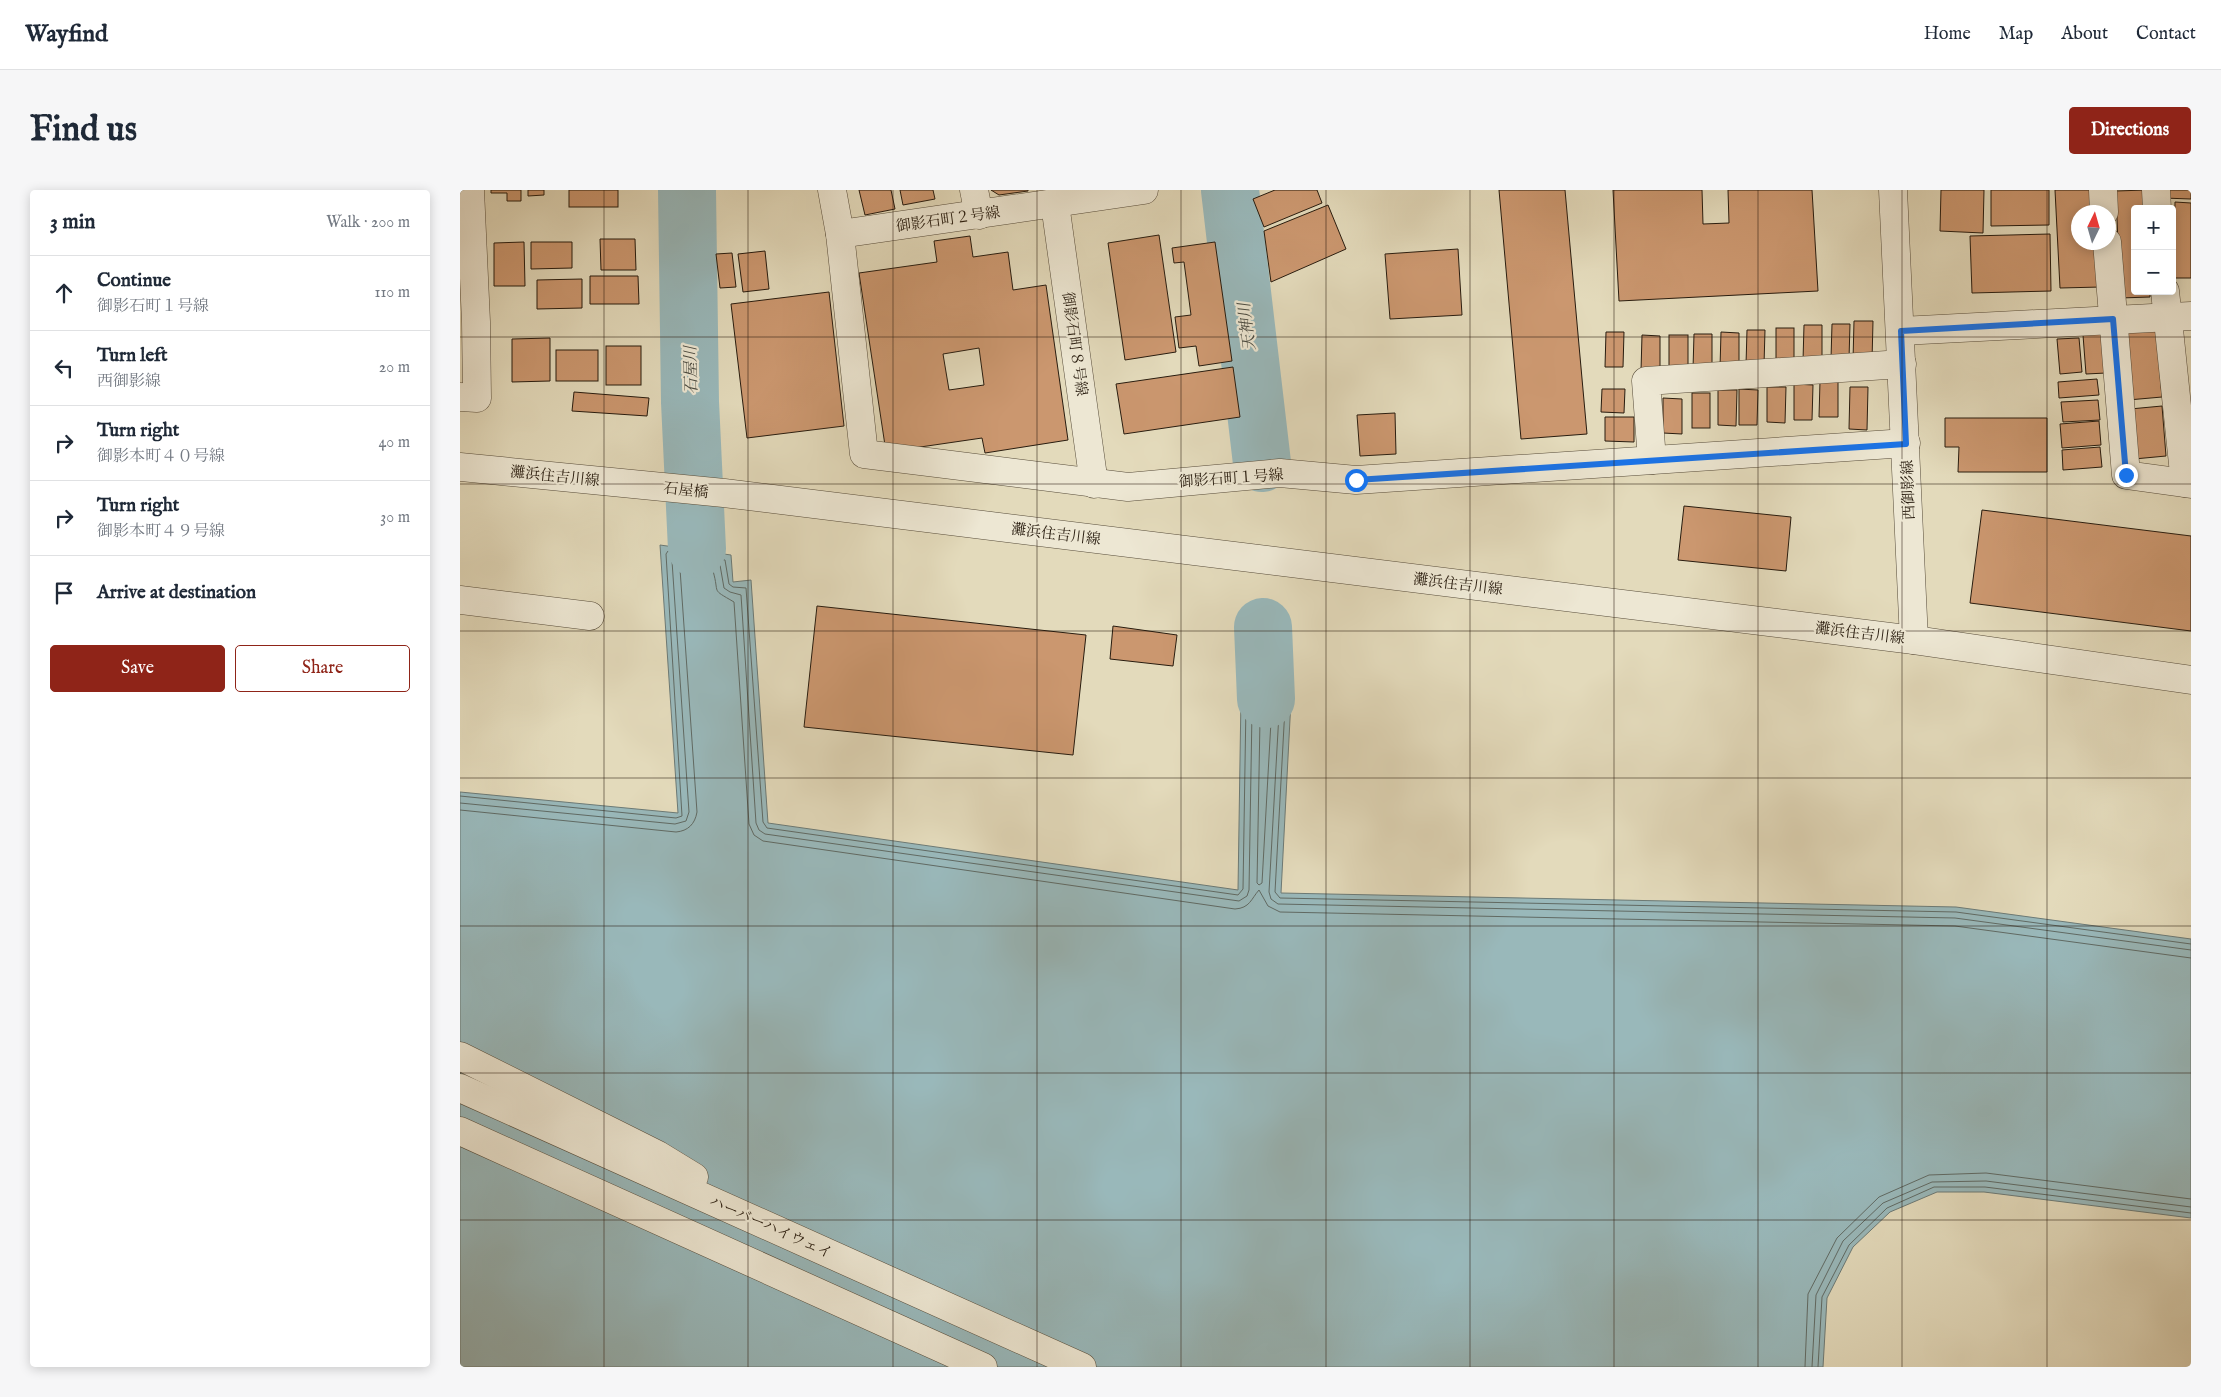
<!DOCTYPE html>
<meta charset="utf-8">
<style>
:root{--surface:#fff;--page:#f6f6f7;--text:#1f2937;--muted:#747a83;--line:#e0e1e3;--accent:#8f2418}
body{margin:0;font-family:"IM FELL English","Noto Serif JP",serif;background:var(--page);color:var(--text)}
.controls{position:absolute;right:15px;top:15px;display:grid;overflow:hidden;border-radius:5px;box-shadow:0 2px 12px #0003}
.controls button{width:45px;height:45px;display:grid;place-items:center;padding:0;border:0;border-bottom:1px solid var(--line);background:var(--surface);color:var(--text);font:25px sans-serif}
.compass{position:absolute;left:1611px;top:15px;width:45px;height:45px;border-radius:50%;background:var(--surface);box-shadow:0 2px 12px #0003;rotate:5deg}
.stop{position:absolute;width:15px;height:15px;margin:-11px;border:4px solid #1a73e8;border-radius:50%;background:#fff}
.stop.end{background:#1a73e8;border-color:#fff;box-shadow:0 1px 5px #0008}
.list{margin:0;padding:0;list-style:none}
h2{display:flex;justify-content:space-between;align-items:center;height:65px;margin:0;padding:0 20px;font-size:21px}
h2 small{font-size:16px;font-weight:400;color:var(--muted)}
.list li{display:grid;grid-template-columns:32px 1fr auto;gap:15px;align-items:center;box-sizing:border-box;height:75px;padding:0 20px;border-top:1px solid var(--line)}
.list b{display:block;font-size:19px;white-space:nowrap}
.list p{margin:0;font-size:16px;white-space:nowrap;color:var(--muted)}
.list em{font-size:16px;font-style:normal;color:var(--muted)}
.actions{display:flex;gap:10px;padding:15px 20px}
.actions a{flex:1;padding:11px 0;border:1px solid var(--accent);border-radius:5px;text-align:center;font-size:18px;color:var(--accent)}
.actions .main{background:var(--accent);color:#fff}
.icon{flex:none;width:28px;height:28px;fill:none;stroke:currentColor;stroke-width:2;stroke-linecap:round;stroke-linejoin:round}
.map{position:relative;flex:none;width:1731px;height:1177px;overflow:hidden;border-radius:5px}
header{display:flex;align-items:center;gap:30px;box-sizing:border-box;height:70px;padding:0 25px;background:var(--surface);border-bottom:1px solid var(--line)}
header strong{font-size:24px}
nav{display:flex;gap:28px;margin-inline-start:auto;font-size:18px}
.intro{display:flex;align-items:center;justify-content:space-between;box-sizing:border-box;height:120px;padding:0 30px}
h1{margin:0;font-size:35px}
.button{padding:12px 22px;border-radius:5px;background:var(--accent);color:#fff;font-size:18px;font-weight:700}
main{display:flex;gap:30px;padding:0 30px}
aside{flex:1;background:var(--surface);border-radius:5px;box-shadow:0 2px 12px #0003}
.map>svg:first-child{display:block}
</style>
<header>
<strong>Wayfind</strong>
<nav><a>Home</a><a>Map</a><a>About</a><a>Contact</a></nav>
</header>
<div class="intro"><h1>Find us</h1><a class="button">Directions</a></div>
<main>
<aside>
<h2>3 min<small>Walk · 200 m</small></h2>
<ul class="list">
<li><svg class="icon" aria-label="ahead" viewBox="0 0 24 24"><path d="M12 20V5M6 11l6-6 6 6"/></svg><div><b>Continue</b><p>御影石町１号線</p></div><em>110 m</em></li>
<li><svg class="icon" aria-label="left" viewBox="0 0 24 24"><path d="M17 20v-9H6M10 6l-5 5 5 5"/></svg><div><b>Turn left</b><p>西御影線</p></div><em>20 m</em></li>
<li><svg class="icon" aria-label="right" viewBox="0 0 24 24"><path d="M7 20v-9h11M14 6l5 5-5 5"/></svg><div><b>Turn right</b><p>御影本町４０号線</p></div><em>40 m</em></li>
<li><svg class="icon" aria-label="right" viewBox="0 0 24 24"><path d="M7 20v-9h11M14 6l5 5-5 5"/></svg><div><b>Turn right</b><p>御影本町４９号線</p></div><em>30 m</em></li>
<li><svg class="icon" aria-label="arrive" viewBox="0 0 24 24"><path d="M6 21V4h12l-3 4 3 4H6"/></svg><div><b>Arrive at destination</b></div></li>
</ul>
<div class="actions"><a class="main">Save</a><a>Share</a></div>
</aside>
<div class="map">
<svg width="1731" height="1177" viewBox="0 0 1731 1177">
<rect width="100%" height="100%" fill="#e3dabb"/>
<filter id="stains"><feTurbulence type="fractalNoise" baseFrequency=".004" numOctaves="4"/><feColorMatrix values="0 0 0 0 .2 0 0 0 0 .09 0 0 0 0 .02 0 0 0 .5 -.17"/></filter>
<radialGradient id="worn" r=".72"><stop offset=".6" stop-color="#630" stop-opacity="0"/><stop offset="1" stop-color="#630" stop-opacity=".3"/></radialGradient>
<polygon fill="#99b8ba" stroke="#6c7a76" points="200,355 271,365 273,392 291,390 308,633 778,700 781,506 831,510 821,703 1496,717 1731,749 1731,1028 1524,1002 1477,1002 1430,1022 1393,1057 1367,1108 1363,1177 0,1177 0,602 218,623"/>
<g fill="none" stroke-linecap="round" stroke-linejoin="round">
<g stroke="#606a64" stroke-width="1">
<polygon points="802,528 809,528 811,531 802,693 799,695 797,693 800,530"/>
<polyline points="0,606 216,628 222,626 206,364 208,361 265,370 269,394 273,397 286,398 303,632 307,638 778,705 783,699 786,514 789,512 823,515 825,517 815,702 820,708 1496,722 1731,754"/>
<polyline points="0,613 215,634 226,631 229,622 212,371 215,368 260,375 264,398 270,402 281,405 296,633 299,640 305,644 779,711 787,706 789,700 792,521 795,519 816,521 819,523 809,702 811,709 818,714 1495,728 1731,760"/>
<path d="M0 620 216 642C228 641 235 634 237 622L220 379 223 377 253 381C260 405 250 398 274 412L289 634 294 645 303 651 775 719C790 718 791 709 799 700L808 716 820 722 1495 736 1731 768"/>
<polyline points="1345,1177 1348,1104 1377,1048 1419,1007 1469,985 1526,983 1731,1009"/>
<polyline points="1352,1177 1356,1105 1383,1051 1423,1013 1472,992 1526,991 1731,1017"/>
<polyline points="1358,1177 1362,1107 1389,1055 1427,1018 1474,997 1525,997 1731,1023"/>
</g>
<g stroke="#99b8ba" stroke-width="58">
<polyline points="227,0 230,212 237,359"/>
<polyline points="770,0 802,273"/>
<polyline points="803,437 806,509"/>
</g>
</g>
<g fill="#cb976f" stroke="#281c0f" fill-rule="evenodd">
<polygon points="31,0 61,0 61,11 47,11 47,3 31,3"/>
<polygon points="68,0 84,0 84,5 68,6"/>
<rect x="109" y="0" width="49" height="17"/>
<polygon points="399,0 431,0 435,19 405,25"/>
<polygon points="440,0 473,0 475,9 443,15"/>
<polygon points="531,0 568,0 568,1 539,5"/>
<polygon points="815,0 857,0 862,13 804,37 793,9"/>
<polygon points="1039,0 1105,0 1127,244 1061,249"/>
<polygon points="1153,0 1242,0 1243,34 1269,33 1268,0 1352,0 1358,101 1159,111"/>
<polygon points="1481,0 1524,0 1523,43 1480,41"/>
<polygon points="1531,0 1589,0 1589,35 1531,36"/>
<polygon points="1595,0 1636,0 1637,22 1618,22 1618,52 1639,52 1641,97 1600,98"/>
<polygon points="1686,0 1686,19 1675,19 1675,101 1690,101 1690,107 1660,108 1656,1"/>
<polygon points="1703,0 1731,0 1731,9 1703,8"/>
<polygon points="1715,12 1731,13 1731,88 1714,88"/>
<polygon points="868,15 886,59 811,92 804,41"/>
<polygon points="1590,44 1591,101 1512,103 1510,46"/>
<polygon points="699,45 716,162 665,170 648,53"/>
<path d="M510 46 513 67 548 62 553 100 586 95 608 250 525 263 522 248 426 262 399 83 477 72 474 51ZM519 158 524 195 489 200 483 164Z"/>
<polygon points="140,49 175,49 176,80 141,80"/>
<polygon points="64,52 65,96 34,96 34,53"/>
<polygon points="71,52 112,52 112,78 71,79"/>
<polygon points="755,52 772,171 739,176 736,156 719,158 715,127 731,125 724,72 714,73 712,58"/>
<polygon points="998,59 1002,125 930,129 925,64"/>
<polygon points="305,61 309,99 283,102 278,64"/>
<polygon points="272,63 276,97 260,98 256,64"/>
<polygon points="130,86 178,86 179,114 130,114"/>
<polygon points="122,89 122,118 77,119 77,90"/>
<polygon points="369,102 384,236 287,248 271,114"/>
<polygon points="1394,131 1413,131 1412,171 1393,171"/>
<polygon points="1372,134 1390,134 1389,169 1371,169"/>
<polygon points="1696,134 1702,207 1668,210 1662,137"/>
<polygon points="1344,135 1362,135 1362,171 1343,171"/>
<rect x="1316" y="138" width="18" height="36"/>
<polygon points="1287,140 1305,140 1304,175 1286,175"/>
<polygon points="1146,142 1164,142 1163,177 1145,177"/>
<polygon points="1261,142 1279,143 1279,178 1260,178"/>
<polygon points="1234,144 1252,144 1252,180 1233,179"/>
<polygon points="1643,144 1646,183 1626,184 1623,145"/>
<polygon points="1182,145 1200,146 1200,181 1181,181"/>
<rect x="1209" y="145" width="19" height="35"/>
<polygon points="90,148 90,191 52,192 52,149"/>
<polygon points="1619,148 1622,182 1600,184 1597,149"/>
<rect x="146" y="156" width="35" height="39"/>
<rect x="96" y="160" width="42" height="31"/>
<polygon points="773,177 780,227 664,244 656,194"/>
<polygon points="1637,189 1639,205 1599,208 1598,192"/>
<polygon points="1360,191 1378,191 1378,227 1359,227"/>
<polygon points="1334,194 1353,195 1352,230 1334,230"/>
<polygon points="1307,197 1326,197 1325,233 1307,232"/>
<polygon points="1390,197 1408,197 1407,240 1389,239"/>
<polygon points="1142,199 1165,199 1164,223 1141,222"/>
<polygon points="1279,199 1298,200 1297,235 1279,235"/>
<polygon points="1258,200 1277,200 1276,236 1258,235"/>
<polygon points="114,202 189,208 187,226 112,221"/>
<rect x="1232" y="203" width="18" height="35"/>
<polygon points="1203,208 1222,209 1222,244 1203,243"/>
<polygon points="1638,210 1640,230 1603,232 1601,212"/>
<polygon points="1702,216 1706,266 1674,269 1670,219"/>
<polygon points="935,223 936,264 900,266 897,225"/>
<polygon points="1145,227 1174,227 1174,252 1145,251"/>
<polygon points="1485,228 1587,228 1587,282 1498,282 1499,257 1485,257"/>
<polygon points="1639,231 1641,255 1602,258 1600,234"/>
<polygon points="1640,257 1642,277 1603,280 1602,260"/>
<polygon points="1224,316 1331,327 1326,381 1218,370"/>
<polygon points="1522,320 1731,346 1731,441 1510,413"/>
<polygon points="357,416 626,445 613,565 344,537"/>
<polygon points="653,436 717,445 713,476 650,469"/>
</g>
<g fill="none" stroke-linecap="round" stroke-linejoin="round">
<g stroke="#574c3a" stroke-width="29">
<g id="minor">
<polyline points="372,0 380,44 404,264 668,297 820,283 896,290 1446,253"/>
<polyline points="514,0 519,25"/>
<polyline points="1433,0 1454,450"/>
<polyline points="1643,0 1644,22"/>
<polyline points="1696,0 1697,19"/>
<polyline points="595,14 634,294"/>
<polyline points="380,44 684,0"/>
<polyline points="1647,52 1666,285 1731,294"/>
<polyline points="1705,101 1725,293"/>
<polyline points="1441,141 1731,126"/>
<polyline points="0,207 17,208 16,132 10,0"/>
<polyline points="1192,270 1186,191 1442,174"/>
<polyline points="0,277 264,303 1454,450 1731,490"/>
<polyline points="0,410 130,426"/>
<polyline points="0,866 198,965 234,987"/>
<polyline points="0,898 622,1177"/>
<polyline points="0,941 523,1177"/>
</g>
</g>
<use href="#minor" stroke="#ede7d3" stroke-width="28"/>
</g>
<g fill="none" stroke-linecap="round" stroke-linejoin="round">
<polyline stroke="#1a73e8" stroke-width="6" points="896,290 1446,254 1441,141 1653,129 1666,285"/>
</g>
<path fill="none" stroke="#281c0f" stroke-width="1" stroke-opacity="0.55" d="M144 0V1177M288 0V1177M433 0V1177M577 0V1177M721 0V1177M866 0V1177M1010 0V1177M1154 0V1177M1298 0V1177M1442 0V1177M1587 0V1177M0 147H1731M0 294H1731M0 441H1731M0 588H1731M0 736H1731M0 883H1731M0 1030H1731"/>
<g text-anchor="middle" stroke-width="4.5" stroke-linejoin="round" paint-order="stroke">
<g font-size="15" fill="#281c0f" stroke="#ede7d3">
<text transform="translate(488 29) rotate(-8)" y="5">御影石町２号線</text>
<text transform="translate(615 154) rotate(82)" y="5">御影石町８号線</text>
<text transform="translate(95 286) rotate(6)" y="5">灘浜住吉川線</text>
<text transform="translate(771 288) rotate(-4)" y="5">御影石町１号線</text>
<text transform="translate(226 300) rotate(6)" y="5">石屋橋</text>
<text transform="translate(1448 300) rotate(-92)" y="5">西御影線</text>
<text transform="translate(596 344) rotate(7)" y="5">灘浜住吉川線</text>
<text transform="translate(998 394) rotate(7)" y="5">灘浜住吉川線</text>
<text transform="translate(1400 443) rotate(7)" y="5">灘浜住吉川線</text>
<text transform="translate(311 1037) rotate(24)" y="5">ハーバーハイウェイ</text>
</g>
<g font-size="16" font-style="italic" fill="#4a4b42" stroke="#ede7d3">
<text transform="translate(786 137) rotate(-97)" y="6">天神川</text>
<text transform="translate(230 180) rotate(-91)" y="6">石屋川</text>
</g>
</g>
<rect width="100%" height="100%" filter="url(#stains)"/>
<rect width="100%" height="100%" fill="url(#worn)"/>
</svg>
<div class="controls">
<button>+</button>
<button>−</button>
</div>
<svg class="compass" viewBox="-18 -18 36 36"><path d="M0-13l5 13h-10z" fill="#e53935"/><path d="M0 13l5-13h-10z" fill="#747a83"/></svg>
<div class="stop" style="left:896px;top:290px"></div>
<div class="stop end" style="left:1666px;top:285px"></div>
</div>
</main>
